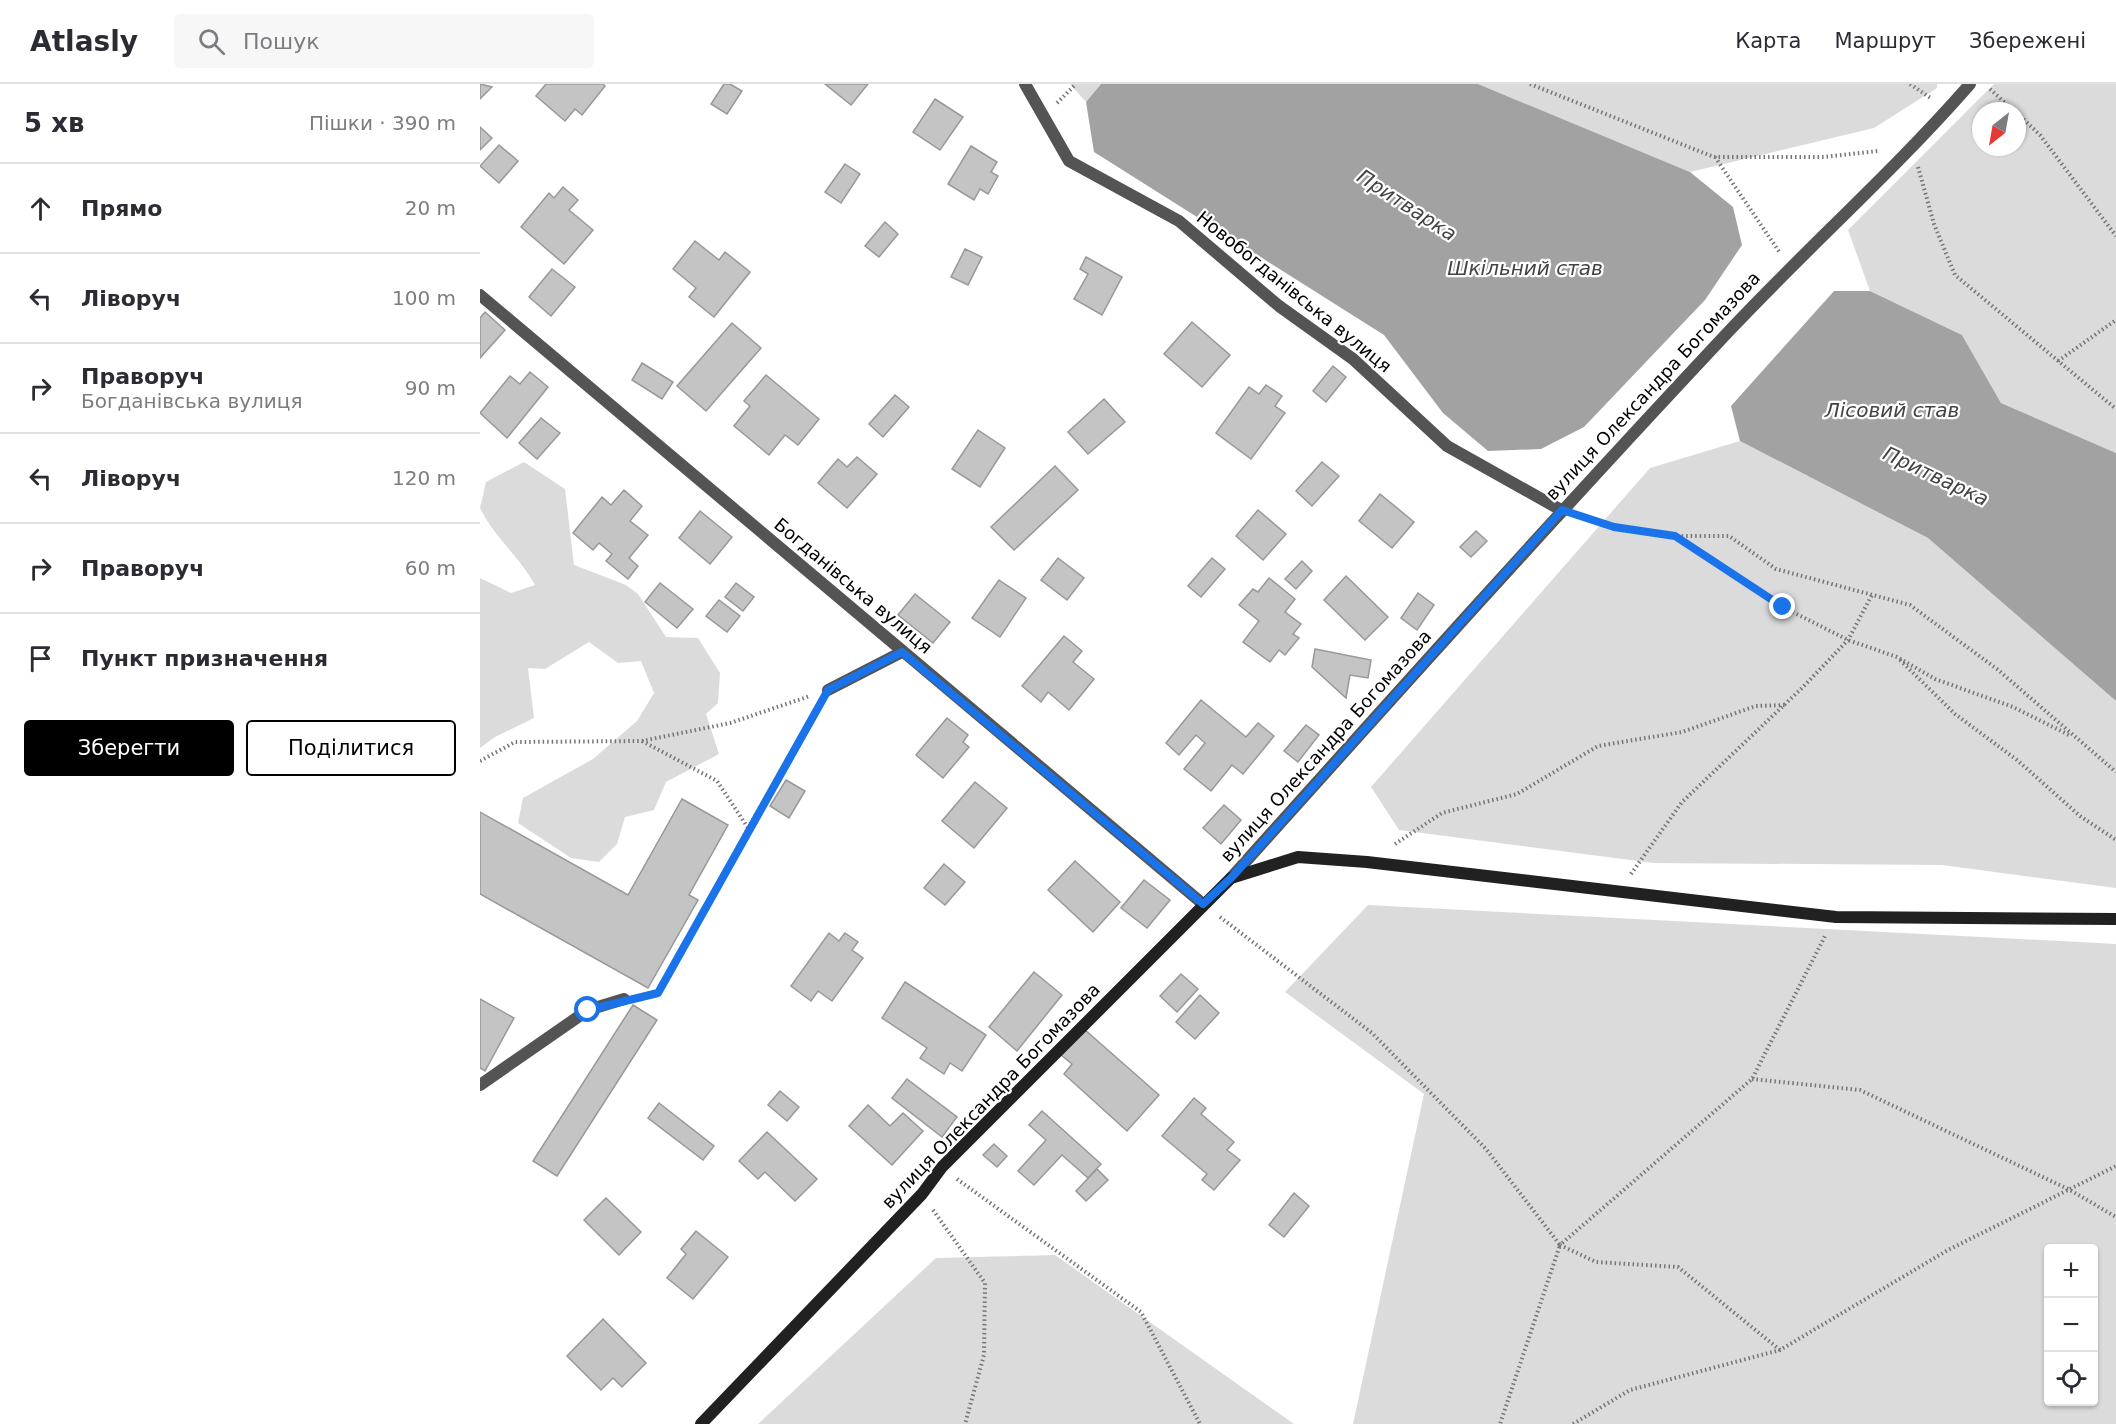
<!DOCTYPE html>
<html lang="uk">
<meta charset="utf-8">
<style>
:root{--surface:#fff;--page:#f7f7f7;--text:#2b2b33;--muted:#7c7c81;--line:#e1e1e2;--accent:#000}
body{margin:0;font-family:"DejaVu Sans",sans-serif;background:var(--page);color:var(--text)}
.controls{position:absolute;right:18px;bottom:18px;display:grid;overflow:hidden;border-radius:6px;box-shadow:0 2px 4px #0004}
.controls button{width:54px;height:54px;display:grid;place-items:center;padding:0;border:0;border-bottom:2px solid var(--line);background:var(--surface);color:var(--text);font:30px sans-serif}
.compass{position:absolute;left:1492px;top:18px;width:54px;height:54px;border-radius:50%;background:var(--surface);box-shadow:0 2px 4px #0004;rotate:211deg}
.stop{position:absolute;width:18px;height:18px;margin:-14px;border:4px solid #1a73e8;border-radius:50%;background:#fff}
.stop.end{background:#1a73e8;border-color:#fff;box-shadow:0 2px 6px #0008}
.list{margin:0;padding:0;list-style:none}
h2{display:flex;justify-content:space-between;align-items:center;height:78px;margin:0;padding:0 24px;font-size:26px}
h2 small{font-size:20px;font-weight:400;color:var(--muted)}
.list li{display:grid;grid-template-columns:39px 1fr auto;gap:18px;align-items:center;box-sizing:border-box;height:90px;padding:0 24px;border-top:2px solid var(--line)}
.list b{display:block;font-size:22px;white-space:nowrap}
.list p{margin:0;font-size:20px;white-space:nowrap;color:var(--muted)}
.list em{font-size:20px;font-style:normal;color:var(--muted)}
.actions{display:flex;gap:12px;padding:18px 24px}
.actions a{flex:1;padding:14px 0;border:2px solid var(--accent);border-radius:6px;text-align:center;font-size:21px;color:var(--accent)}
.actions .main{background:var(--accent);color:#fff}
.icon{flex:none;width:33px;height:33px;fill:none;stroke:currentColor;stroke-width:2;stroke-linecap:round;stroke-linejoin:round}
.map{position:relative;flex:none;width:1636px;height:1340px;overflow:hidden}
header{display:flex;align-items:center;gap:36px;box-sizing:border-box;height:84px;padding:0 30px;background:var(--surface);border-bottom:2px solid var(--line)}
header strong{font-size:28px}
nav{display:flex;gap:33px;margin-inline-start:auto;font-size:21px}
.search{width:420px;height:54px;background:var(--page);display:flex;align-items:center;gap:15px;box-sizing:border-box;padding:0 21px;border-radius:6px;color:var(--muted);font-size:22px}
main{display:flex}
aside{flex:1;background:var(--surface)}
.map>svg:first-child{display:block}
</style>
<header>
<strong>Atlasly</strong>
<div class="search"><svg class="icon" aria-label="search" viewBox="0 0 24 24"><circle cx="10" cy="10" r="6"/><path d="M15 15l6 6"/></svg>Пошук</div>
<nav><a>Карта</a><a>Маршрут</a><a>Збережені</a></nav>
</header>
<main>
<aside>
<h2>5 хв<small>Пішки · 390 m</small></h2>
<ul class="list">
<li><svg class="icon" aria-label="ahead" viewBox="0 0 24 24"><path d="M12 20V5M6 11l6-6 6 6"/></svg><div><b>Прямо</b></div><em>20 m</em></li>
<li><svg class="icon" aria-label="left" viewBox="0 0 24 24"><path d="M17 20v-9H6M10 6l-5 5 5 5"/></svg><div><b>Ліворуч</b></div><em>100 m</em></li>
<li><svg class="icon" aria-label="right" viewBox="0 0 24 24"><path d="M7 20v-9h11M14 6l5 5-5 5"/></svg><div><b>Праворуч</b><p>Богданівська вулиця</p></div><em>90 m</em></li>
<li><svg class="icon" aria-label="left" viewBox="0 0 24 24"><path d="M17 20v-9H6M10 6l-5 5 5 5"/></svg><div><b>Ліворуч</b></div><em>120 m</em></li>
<li><svg class="icon" aria-label="right" viewBox="0 0 24 24"><path d="M7 20v-9h11M14 6l5 5-5 5"/></svg><div><b>Праворуч</b></div><em>60 m</em></li>
<li><svg class="icon" aria-label="arrive" viewBox="0 0 24 24"><path d="M6 21V4h12l-3 4 3 4H6"/></svg><div><b>Пункт призначення</b></div></li>
</ul>
<div class="actions"><a class="main">Зберегти</a><a>Поділитися</a></div>
</aside>
<div class="map">
<svg width="1636" height="1340" viewBox="0 0 1636 1340">
<rect width="100%" height="100%" fill="#fff"/>
<g fill="#dbdbdb" fill-rule="evenodd">
<polygon points="590,0 621,0 606,18"/>
<polygon points="998,0 1457,0 1457,4 1394,44 1210,88"/>
<path d="M1514 0H1636V369L1521 319 1482 251 1390 207 1368 146ZM1501 27H1537V63H1501Z"/>
<polygon points="1260,357 1448,454 1636,617 1636,804 1462,781 1173,779 919,746 891,703 1170,384"/>
<path d="M44 378 85 405 94 481 146 501 158 510 186 553 218 554 240 589 238 619 226 630 239 670 186 698 174 726 145 733 137 760 119 778 91 774 38 739 43 714 113 675 157 637 174 609 161 577 138 579 109 558 65 585 48 584 54 634 15 653 0 664V494L31 509 55 501C40 473 14 453 0 424L6 398Z"/>
<path d="M888 821 1636 860V1340H873L944 1010 805 908ZM1568 1164H1614V1318H1568Z"/>
<polygon points="575,1171 814,1340 278,1340 456,1174"/>
</g>
<g fill="#a2a2a2">
<polygon points="621,0 998,0 1210,88 1253,123 1262,161 1225,216 1104,343 1061,365 1008,367 963,329 904,251 614,68 606,18"/>
<polygon points="1354,207 1390,207 1482,251 1521,319 1636,369 1636,617 1448,454 1260,357 1251,322"/>
</g>
<g fill="#c4c4c4" stroke="#989898" stroke-width="1.5">
<polygon points="0,0 12,3 0,15"/>
<polygon points="66,0 123,0 125,2 102,31 95,25 85,37 56,12"/>
<polygon points="244,0 250,0 262,7 247,30 231,20"/>
<polygon points="345,0 388,0 371,21"/>
<polygon points="455,15 483,33 460,66 433,48"/>
<polygon points="0,43 12,54 0,66"/>
<polygon points="19,61 38,77 19,99 0,82"/>
<polygon points="491,62 517,78 511,88 518,92 508,110 500,105 494,116 468,100"/>
<polygon points="365,80 380,90 361,119 345,108"/>
<polygon points="83,103 98,116 89,126 113,146 84,180 41,143 69,109 74,114"/>
<polygon points="405,138 418,150 399,173 385,162"/>
<polygon points="215,157 239,176 245,168 270,188 234,233 209,213 216,204 193,185"/>
<polygon points="485,165 502,173 488,201 471,193"/>
<polygon points="606,173 642,193 622,231 594,215 608,190 600,185"/>
<polygon points="72,185 95,203 71,232 49,213"/>
<polygon points="5,228 25,246 0,274 0,234"/>
<polygon points="712,238 750,271 722,303 684,270"/>
<polygon points="252,239 281,264 226,327 197,302"/>
<polygon points="162,279 193,298 182,315 152,296"/>
<polygon points="853,282 866,293 846,318 833,307"/>
<polygon points="50,288 68,303 27,354 0,329 30,292 40,300"/>
<polygon points="286,291 339,335 318,361 305,351 289,371 254,342 270,322 264,317"/>
<polygon points="786,301 802,312 795,322 805,329 771,375 736,349 769,303 779,310"/>
<polygon points="415,311 429,323 403,353 389,340"/>
<polygon points="624,315 645,338 608,370 588,348"/>
<polygon points="61,334 80,349 57,375 39,359"/>
<polygon points="498,346 525,364 500,403 472,385"/>
<polygon points="377,373 397,390 367,424 338,399 358,375 367,383"/>
<polygon points="842,378 859,392 832,422 816,407"/>
<polygon points="575,382 598,406 534,466 511,443"/>
<polygon points="144,406 162,422 150,437 168,451 149,474 158,482 148,495 126,477 132,470 119,459 113,466 93,449 122,413 131,421"/>
<polygon points="900,410 934,438 912,464 879,437"/>
<polygon points="778,426 806,450 783,476 756,452"/>
<polygon points="220,427 252,453 230,480 199,454"/>
<polygon points="996,447 1007,457 991,473 980,463"/>
<polygon points="578,474 604,494 587,516 561,496"/>
<polygon points="732,474 745,485 721,513 708,502"/>
<polygon points="822,477 832,487 816,505 805,495"/>
<polygon points="866,492 908,533 885,556 844,516"/>
<polygon points="789,494 815,515 805,528 821,540 813,550 819,554 805,571 799,566 790,578 763,558 779,537 759,521 773,505 778,508"/>
<polygon points="519,496 546,514 520,553 492,534"/>
<polygon points="180,499 213,525 197,544 165,518"/>
<polygon points="256,499 274,513 263,527 245,513"/>
<polygon points="938,509 954,521 937,546 921,534"/>
<polygon points="435,510 470,538 453,559 418,531"/>
<polygon points="239,516 260,532 247,548 226,532"/>
<polygon points="584,552 602,567 593,578 614,595 589,626 568,608 561,618 542,602"/>
<polygon points="835,565 891,576 888,594 870,591 866,614 832,583"/>
<polygon points="721,616 766,653 778,639 794,652 763,690 752,681 731,707 704,685 725,659 716,651 699,671 686,659"/>
<polygon points="467,634 488,651 483,658 489,663 463,694 436,671"/>
<polygon points="826,641 839,651 818,678 804,667"/>
<polygon points="306,696 325,707 309,734 290,722"/>
<polygon points="495,698 527,724 494,764 462,737"/>
<polygon points="202,715 248,741 209,811 218,816 168,904 0,810 0,728 148,811"/>
<polygon points="744,721 761,736 741,760 723,744"/>
<polygon points="595,777 640,818 613,848 568,806"/>
<polygon points="464,780 485,798 465,821 444,804"/>
<polygon points="664,796 690,816 667,844 641,824"/>
<polygon points="349,849 359,857 365,849 378,858 372,866 383,874 352,917 338,907 331,917 311,902"/>
<polygon points="554,888 582,911 537,967 509,943"/>
<polygon points="701,890 718,905 697,928 680,912"/>
<polygon points="425,898 506,951 482,987 470,979 464,990 440,974 447,964 402,934"/>
<polygon points="720,911 739,929 715,955 696,938"/>
<polygon points="0,915 34,934 5,987 0,984"/>
<polygon points="153,921 177,936 77,1092 53,1077"/>
<polygon points="604,945 679,1011 647,1047 584,990 592,980 581,971"/>
<polygon points="427,995 477,1033 462,1053 412,1014"/>
<polygon points="300,1007 319,1023 307,1037 288,1021"/>
<polygon points="714,1014 726,1024 721,1030 754,1058 747,1066 760,1076 734,1106 722,1096 727,1090 682,1052"/>
<polygon points="179,1019 234,1062 223,1076 168,1034"/>
<polygon points="388,1021 410,1042 423,1029 443,1047 412,1081 369,1042"/>
<polygon points="562,1027 621,1080 608,1094 582,1071 554,1101 538,1087 566,1056 549,1041"/>
<polygon points="287,1048 337,1095 315,1117 285,1088 278,1095 259,1077"/>
<polygon points="514,1060 527,1072 517,1083 503,1071"/>
<polygon points="617,1085 628,1096 606,1117 596,1107"/>
<polygon points="814,1109 829,1122 804,1153 789,1141"/>
<polygon points="126,1114 161,1148 139,1171 104,1136"/>
<polygon points="216,1147 248,1173 213,1215 187,1194 206,1170 201,1165"/>
<polygon points="123,1235 166,1279 142,1303 133,1294 121,1306 87,1272"/>
</g>
<g fill="none" stroke-linecap="round" stroke-linejoin="round">
<g stroke="#767676" stroke-width="4" stroke-dasharray="1.5 3" stroke-linecap="butt">
<polyline points="1050,0 1234,73 1344,73 1398,67"/>
<polyline points="1430,0 1452,15"/>
<polyline points="1510,5 1534,27"/>
<polyline points="577,19 596,0"/>
<polyline points="1537,29 1560,51 1636,152"/>
<polyline points="1235,73 1300,169"/>
<polyline points="1438,83 1454,140 1475,191 1636,325"/>
<polyline points="1578,277 1636,236"/>
<polyline points="1105,433 1134,443 1195,452 1249,452 1296,485 1430,521 1517,585 1636,688"/>
<polyline points="1195,453 1303,523 1368,556 1417,573 1455,595 1533,623 1589,651"/>
<polyline points="1420,576 1475,630 1537,676 1600,732 1636,756"/>
<polyline points="162,657 237,697 268,744 228,821 178,908 163,912"/>
<polyline points="0,677 35,658 162,657 250,639 330,612"/>
<polyline points="268,744 339,622"/>
<polyline points="915,760 962,729 1037,710 1118,662 1202,648 1276,622 1305,621"/>
<polyline points="1151,790 1202,718 1322,604 1368,556 1393,509"/>
<polyline points="740,833 892,949 1006,1065 1080,1161 1020,1340"/>
<polyline points="1272,995 1380,1006 1590,1106 1636,1133"/>
<polyline points="477,1095 661,1228 720,1340"/>
<polyline points="453,1126 505,1199 504,1271 485,1340"/>
<polyline points="1300,1266 1198,1183 1116,1178 1080,1161 1272,995 1345,852"/>
<polyline points="1093,1340 1150,1306 1300,1266 1468,1166 1636,1082"/>
</g>
<g stroke="#545454" stroke-width="12">
<polyline points="348,606 422,568"/>
<polyline points="0,1001 108,926 144,915"/>
</g>
<g stroke="#545454" stroke-width="12">
<polyline points="545,0 589,77 699,137 799,222 873,275 967,362 1081,426"/>
<polyline points="0,211 723,820"/>
<path d="M751 794C916 610 1081 426 1250 246 1329 162 1415 86 1490 0"/>
</g>
<polyline stroke="#212121" stroke-width="12" points="221,1340 442,1110 462,1083 751,794 818,773 887,778 1356,833 1636,835"/>
</g>
<g fill="none" stroke-linecap="round" stroke-linejoin="round">
<polyline stroke="#1a73e8" stroke-width="8" points="108,926 178,909 348,606 422,568 723,820 751,794 1082,426 1134,443 1195,452 1303,523"/>
</g>
<g text-anchor="middle" stroke-width="4.5" stroke-linejoin="round" paint-order="stroke">
<g font-size="18" fill="#000" stroke="#fff">
<text transform="translate(814 208) rotate(39)" y="6">Новобогданівська вулиця</text>
<text transform="translate(1173 302) rotate(-47)" y="6">вулиця Олександра Богомазова</text>
<text transform="translate(373 502) rotate(40)" y="6">Богданівська вулиця</text>
<text transform="translate(846 662) rotate(-48)" y="6">вулиця Олександра Богомазова</text>
<text transform="translate(511 1012) rotate(-46)" y="6">вулиця Олександра Богомазова</text>
</g>
<g font-size="20" font-style="italic" fill="#434343" stroke="#fff">
<text transform="translate(927 121) rotate(33)" y="7">Притварка</text>
<text x="1045" y="191">Шкільний став</text>
<text x="1412" y="333">Лісовий став</text>
<text transform="translate(1456 392) rotate(25)" y="7">Притварка</text>
</g>
</g>
</svg>
<div class="controls">
<button>+</button>
<button>−</button>
<button><svg class="icon" aria-label="locate" viewBox="0 0 24 24"><circle cx="12" cy="12" r="6"/><path d="M12 2v4M12 18v4M2 12h4M18 12h4"/></svg></button>
</div>
<svg class="compass" viewBox="-18 -18 36 36"><path d="M0-13l5 13h-10z" fill="#e53935"/><path d="M0 13l5-13h-10z" fill="#7c7c81"/></svg>
<div class="stop" style="left:108px;top:926px"></div>
<div class="stop end" style="left:1303px;top:523px"></div>
</div>
</main>
